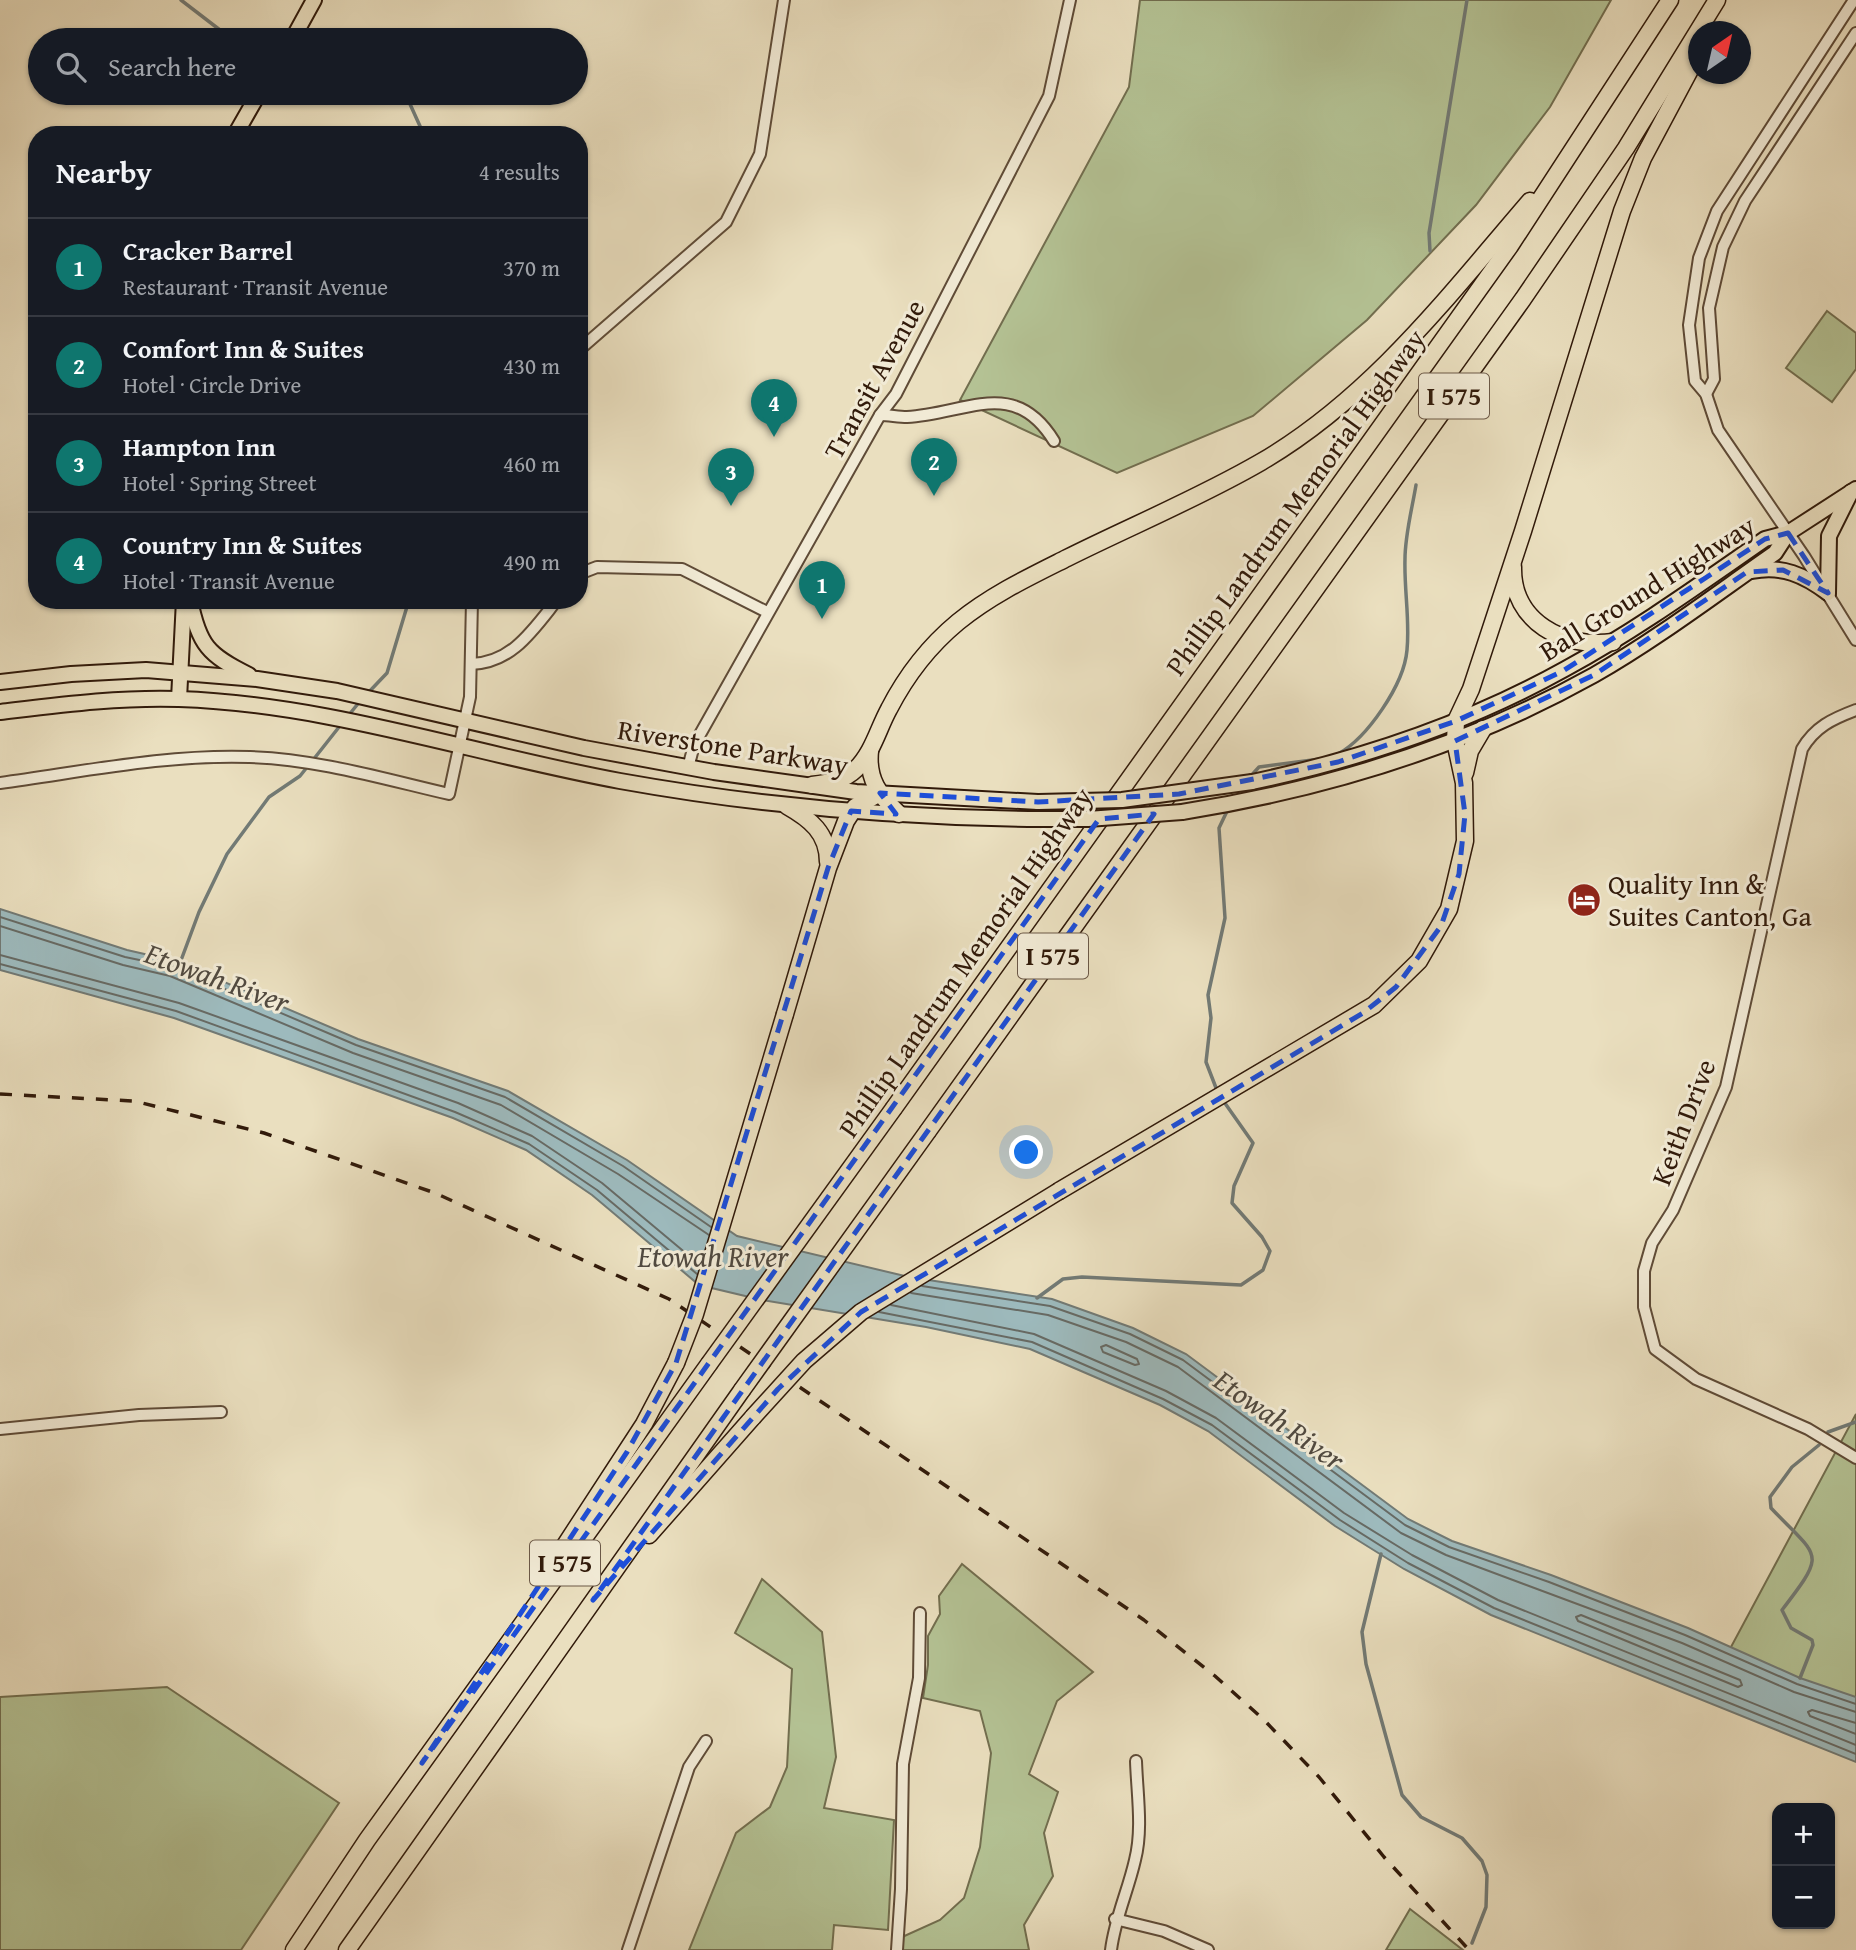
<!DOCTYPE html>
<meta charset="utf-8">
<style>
:root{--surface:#171b24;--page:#242831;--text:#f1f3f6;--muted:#9ea1a6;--line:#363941;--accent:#0f766e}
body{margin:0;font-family:"Gentium Book Plus",serif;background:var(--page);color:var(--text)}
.controls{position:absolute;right:21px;bottom:21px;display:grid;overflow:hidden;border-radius:14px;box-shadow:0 2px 5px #0004}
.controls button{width:63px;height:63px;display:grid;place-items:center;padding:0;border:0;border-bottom:2px solid var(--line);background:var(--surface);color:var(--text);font:35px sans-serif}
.compass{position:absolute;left:1688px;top:21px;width:63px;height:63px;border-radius:50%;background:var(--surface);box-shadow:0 2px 5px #0004;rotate:34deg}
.you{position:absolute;left:1027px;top:1153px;width:24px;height:24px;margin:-18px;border:5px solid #fff;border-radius:50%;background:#1a73e8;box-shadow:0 0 0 10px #1a73e833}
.badge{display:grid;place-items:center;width:46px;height:46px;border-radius:50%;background:var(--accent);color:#fff;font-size:23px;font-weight:700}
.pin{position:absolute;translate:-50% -58px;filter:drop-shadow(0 2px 4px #0008)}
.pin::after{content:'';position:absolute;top:37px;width:24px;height:21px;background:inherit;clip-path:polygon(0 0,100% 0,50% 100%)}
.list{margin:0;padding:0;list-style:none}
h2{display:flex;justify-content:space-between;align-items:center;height:91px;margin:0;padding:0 28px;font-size:30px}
h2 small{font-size:23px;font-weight:400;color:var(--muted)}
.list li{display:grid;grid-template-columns:46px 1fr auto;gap:21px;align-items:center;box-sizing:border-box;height:98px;padding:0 28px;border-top:2px solid var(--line)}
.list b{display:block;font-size:26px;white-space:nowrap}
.list p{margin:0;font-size:23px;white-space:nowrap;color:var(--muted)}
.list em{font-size:23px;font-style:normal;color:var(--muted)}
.icon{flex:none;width:38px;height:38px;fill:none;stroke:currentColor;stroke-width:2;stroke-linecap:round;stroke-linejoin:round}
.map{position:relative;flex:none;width:1856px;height:1950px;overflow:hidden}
.search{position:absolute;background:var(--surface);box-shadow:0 2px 5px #0004;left:28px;top:28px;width:560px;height:77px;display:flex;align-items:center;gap:18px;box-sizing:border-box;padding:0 24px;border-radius:38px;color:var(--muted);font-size:26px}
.panel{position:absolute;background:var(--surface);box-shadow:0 2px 5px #0004;left:28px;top:126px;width:560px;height:483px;border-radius:28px}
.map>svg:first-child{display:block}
</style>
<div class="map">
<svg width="1856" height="1950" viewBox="0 0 1856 1950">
<rect width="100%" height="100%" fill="#eadfbf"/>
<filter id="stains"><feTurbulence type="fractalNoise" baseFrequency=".00286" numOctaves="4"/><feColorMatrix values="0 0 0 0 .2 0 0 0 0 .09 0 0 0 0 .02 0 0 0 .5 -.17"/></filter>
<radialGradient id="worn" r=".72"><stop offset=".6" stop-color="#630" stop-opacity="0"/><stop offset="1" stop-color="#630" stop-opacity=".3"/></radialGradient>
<g fill="#b4c294" stroke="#726e4f" stroke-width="2">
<polygon points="1140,0 1611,0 1550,107 1476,205 1367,320 1253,416 1117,473 960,400 1129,87"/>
<polygon points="1827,311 1856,333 1856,369 1832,402 1786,368"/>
<polygon points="1856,1414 1856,1720 1724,1660"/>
<polygon points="962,1564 1093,1672 1057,1701 1029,1774 1058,1792 1044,1833 1053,1876 1024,1925 1029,1950 900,1950 900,1938 940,1920 964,1898 980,1847 991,1753 980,1711 923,1698 928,1665 928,1636 940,1614 939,1596"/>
<polygon points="762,1579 822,1632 836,1757 824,1808 894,1820 888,1930 834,1925 832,1950 689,1950 736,1833 770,1807 787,1767 792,1669 735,1633"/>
<polygon points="167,1687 339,1803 241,1950 0,1950 0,1697"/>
<polygon points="1410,1909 1463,1950 1386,1950"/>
</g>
<polygon fill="#9dbabd" stroke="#727a75" stroke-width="2" points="0,909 127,950 175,961 358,1039 508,1091 627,1160 737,1236 909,1277 1052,1299 1133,1328 1186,1354 1408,1519 1452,1541 1551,1575 1688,1628 1800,1678 1856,1697 1856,1762 1491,1615 1404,1569 1335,1526 1208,1431 1160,1405 1030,1349 926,1327 762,1300 699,1285 592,1195 526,1150 453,1118 174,1018 0,970"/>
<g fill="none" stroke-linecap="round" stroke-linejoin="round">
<g stroke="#676a64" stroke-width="2">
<polyline points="0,917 125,957 173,967 356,1045 505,1097 623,1166 711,1227"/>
<polyline points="0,926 123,965 170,976 353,1053 501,1105 618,1174 709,1235"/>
<polyline points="0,955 179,1003 458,1103 532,1136 602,1183 700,1265"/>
<polyline points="0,964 176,1011 455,1112 529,1144 597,1190 697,1274"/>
<polyline points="922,1286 1050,1306 1130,1334 1183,1360 1405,1525 1449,1547 1549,1582 1685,1635 1797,1684 1856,1704"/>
<polyline points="911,1293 1048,1315 1126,1342 1178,1367 1401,1533 1446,1555 1682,1643 1794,1692 1856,1712"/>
<polyline points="891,1305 1034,1334 1166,1391 1216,1418 1344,1513 1412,1555 1498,1600 1856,1745"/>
<polyline points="879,1312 1032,1342 1163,1399 1212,1425 1340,1520 1408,1563 1494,1608 1856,1754"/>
<polygon points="1106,1345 1137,1359 1139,1364 1135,1365 1103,1352 1101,1347"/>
<polygon points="1581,1615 1740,1680 1742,1685 1738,1687 1578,1621 1576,1617"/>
<polyline points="1856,1723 1812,1710 1808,1712 1810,1716 1856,1734"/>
</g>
<g stroke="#727a75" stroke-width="3.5">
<polyline points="181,0 233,40"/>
<polyline points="405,93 424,135"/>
<polyline points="1430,251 1429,233 1467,0"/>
<polyline points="366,695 387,673 409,600"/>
<polyline points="348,716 361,700"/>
<path d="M1338 754C1367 738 1404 685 1407 650 1410 620 1404 590 1405 559 1405 535 1412 509 1416 485"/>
<polyline points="313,760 343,722"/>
<polyline points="1249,778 1259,767 1320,759"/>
<polyline points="180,963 199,912 227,854 269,797 300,776 308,766"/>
<polyline points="1218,1093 1206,1062 1211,1018 1208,995 1225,918 1219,828 1229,807"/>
<polyline points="1037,1298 1063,1279 1082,1277 1241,1285 1263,1270 1270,1251 1262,1237 1232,1203 1234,1186 1253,1143 1222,1099"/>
<polyline points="1828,1432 1856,1422"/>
<polyline points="1381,1554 1362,1632 1366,1664 1402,1795 1421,1817 1462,1838 1482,1861 1487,1875 1486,1907 1472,1943"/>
<path d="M1800 1678 1813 1645 1812 1640 1791 1628 1782 1610C1828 1550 1819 1559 1771 1508L1770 1497 1792 1467 1819 1445"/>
</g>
<g stroke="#5f4b37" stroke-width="14">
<g id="minor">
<polyline points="1854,0 1717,211 1699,258 1689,325 1695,381 1706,394 1718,430 1804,556 1856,640"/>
<polyline points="579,350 726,222 760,154 784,0"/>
<polyline points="1706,394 1714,379 1709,308 1723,247 1745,201 1856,33"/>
<path d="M880 415C889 415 898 417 907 417 966 414 1014 376 1054 441"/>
<polyline points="579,574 597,567 682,569 767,612"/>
<path d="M471 664C512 663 533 630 557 600"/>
<path d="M1856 710C1832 719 1815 727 1802 749L1726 1087 1673 1210 1652 1243 1644 1271V1307L1655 1349 1696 1379 1808 1429 1856 1458"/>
<polyline points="688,768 694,745 880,415 896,394 1049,96 1070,0"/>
<path d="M0 783C82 772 167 754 250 757 317 759 384 779 449 794L470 697 472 600"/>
<polyline points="0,1429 139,1415 221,1412"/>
<polyline points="1115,1919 1164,1931 1208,1950"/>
<polyline points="628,1950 689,1767 706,1741"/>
<polyline points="897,1950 901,1889 903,1764 919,1678 920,1613"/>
<path d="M1111 1950C1115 1918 1128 1891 1135 1860 1143 1829 1137 1793 1136 1761"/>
</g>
</g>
<g stroke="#311a0a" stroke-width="18">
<g id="major">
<polyline points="292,40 314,0"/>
<polyline points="235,135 259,93"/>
<path d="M1752 571C1782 565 1804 575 1828 593"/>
<polyline points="1828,593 1829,536 1851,492"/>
<path d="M190 600C199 645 208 655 249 675"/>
<polyline points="0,682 71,674 146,670 257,679 337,691 584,748 714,772 856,792 1038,802"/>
<polyline points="179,699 184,600"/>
<path d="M0 712C59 705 119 697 179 699 329 704 473 754 620 781 759 806 899 818 1040 819"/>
<path d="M1252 782C1361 759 1468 723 1565 669 1635 631 1700 584 1765 539L1788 533 1856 489"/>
<path d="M1182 812C1327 789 1465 747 1594 675 1657 639 1716 594 1775 553L1788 533"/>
</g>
</g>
<g stroke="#311a0a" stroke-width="19">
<g id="highway">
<path d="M1513 567C1512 622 1564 649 1613 642"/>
<path d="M870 751C867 779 879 795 899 814"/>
<polyline points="1465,773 1470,751 1483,729"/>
<path d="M812 785C828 783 844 781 856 769 873 752 878 729 889 709 906 676 929 646 958 622 991 595 1029 577 1067 558 1131 526 1199 498 1261 462 1372 397 1448 296 1530 201"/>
<path d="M787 806C810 819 828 833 828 862"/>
<polyline points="785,1014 828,868 846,821 855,807 880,793"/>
<polyline points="894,1108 1510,246 1670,0"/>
<polyline points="928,1131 1523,299 1626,148 1717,0"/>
<polyline points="1059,1191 1374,1005 1419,961 1449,909 1465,841 1464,783 1455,741 1456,721 1471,689 1523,531 1622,211 1643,158 1699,53"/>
<polyline points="649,1535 753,1417"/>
<polyline points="558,1556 644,1424 676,1363"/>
<polyline points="294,1950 367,1840 709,1364"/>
<polyline points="347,1950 742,1390"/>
</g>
</g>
<use href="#minor" stroke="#f1ead5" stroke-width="10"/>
<use href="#major" stroke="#eadfbf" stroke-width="14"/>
<use href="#highway" stroke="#eadfbf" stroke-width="16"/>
<polyline stroke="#311a0a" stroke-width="3.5" stroke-dasharray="12 12" stroke-linecap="butt" points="0,1094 134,1101 264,1133 435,1193 669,1299 1047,1554 1144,1620 1215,1676 1263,1719 1319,1777 1384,1857 1469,1950"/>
<g stroke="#311a0a" stroke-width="18" stroke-linecap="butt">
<g id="major-bridge">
<polyline points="1038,802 1122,800 1252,782"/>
<polyline points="1040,819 1088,819 1182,812"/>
</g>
</g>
<g stroke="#311a0a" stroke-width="19" stroke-linecap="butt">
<g id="highway-bridge">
<polyline points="676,1363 695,1314 785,1014"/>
<polyline points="709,1364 894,1108"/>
<polyline points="742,1390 928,1131"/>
<polyline points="753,1417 804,1361 861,1312 1059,1191"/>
</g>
</g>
<use href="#major-bridge" stroke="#eadfbf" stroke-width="14"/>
<use href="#highway-bridge" stroke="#eadfbf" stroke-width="16"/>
</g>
<path fill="none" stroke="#1d4ed8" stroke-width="5" stroke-dasharray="14 9" stroke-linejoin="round" d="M1788 533 1828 593 1783 570 1747 572 1594 675 1455 741 1465 814 1459 874 1441 926 1396 987 1363 1013 861 1312 778 1389 593 1600 1154 814 1099 819 422 1763 627 1452 676 1363 828 868 851 811 896 814 880 793 1038 802 1179 794 1338 762 1456 721 1563 671 1765 539Z"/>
<defs>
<g id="hotel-disc" transform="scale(1.75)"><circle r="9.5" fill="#8f2418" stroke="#f1ead5"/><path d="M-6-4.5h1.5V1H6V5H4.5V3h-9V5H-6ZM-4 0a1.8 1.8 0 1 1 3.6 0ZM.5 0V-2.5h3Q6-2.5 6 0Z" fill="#fff"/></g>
</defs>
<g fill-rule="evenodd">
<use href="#hotel-disc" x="1584" y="900"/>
</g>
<g text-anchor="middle" stroke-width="6" stroke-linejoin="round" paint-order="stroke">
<g fill="#f1ead5" stroke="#6b5847" stroke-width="2">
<rect x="1419" y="373.5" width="70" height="45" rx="5"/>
<rect x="1018" y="933.5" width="70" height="45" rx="5"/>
<rect x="530" y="1540.5" width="70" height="45" rx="5"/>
</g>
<g font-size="26" font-weight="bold" fill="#311a0a">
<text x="1454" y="405">I 575</text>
<text x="1053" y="965">I 575</text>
<text x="565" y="1572">I 575</text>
</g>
<g font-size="28" fill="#311a0a" stroke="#f1ead5">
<text transform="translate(874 379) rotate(-61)" y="10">Transit Avenue</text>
<text transform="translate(1295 502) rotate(-54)" y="10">Phillip Landrum Memorial Highway</text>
<text transform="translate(1647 588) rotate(-32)" y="10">Ball Ground Highway</text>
<text transform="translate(733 747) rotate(9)" y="10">Riverstone Parkway</text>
<text transform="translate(965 962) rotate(-55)" y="10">Phillip Landrum Memorial Highway</text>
<text transform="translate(1683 1122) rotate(-69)" y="10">Keith Drive</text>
</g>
<g font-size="28" fill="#311a0a" stroke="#f1ead5" text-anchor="start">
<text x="1608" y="894">Quality Inn &amp;<tspan x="1608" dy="32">Suites Canton, Ga</tspan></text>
</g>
<g font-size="30" font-style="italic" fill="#514a40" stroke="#f1ead5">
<text transform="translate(217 978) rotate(20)" y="10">Etowah River</text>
<text x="713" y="1267">Etowah River</text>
<text transform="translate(1279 1420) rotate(35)" y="10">Etowah River</text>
</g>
</g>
<rect width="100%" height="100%" filter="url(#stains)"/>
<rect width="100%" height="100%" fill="url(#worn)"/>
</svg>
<div class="controls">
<button>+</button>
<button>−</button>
</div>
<svg class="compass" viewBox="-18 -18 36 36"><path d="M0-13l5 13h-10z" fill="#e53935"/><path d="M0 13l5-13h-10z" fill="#9ea1a6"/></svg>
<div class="you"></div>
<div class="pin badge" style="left:822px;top:619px">1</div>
<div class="pin badge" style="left:934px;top:496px">2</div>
<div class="pin badge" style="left:731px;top:506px">3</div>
<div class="pin badge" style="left:774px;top:437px">4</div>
<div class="search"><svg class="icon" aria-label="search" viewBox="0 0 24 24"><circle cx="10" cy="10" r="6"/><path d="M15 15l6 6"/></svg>Search here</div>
<section class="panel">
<h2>Nearby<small>4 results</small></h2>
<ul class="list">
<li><span class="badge">1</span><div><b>Cracker Barrel</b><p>Restaurant · Transit Avenue</p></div><em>370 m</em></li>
<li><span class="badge">2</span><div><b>Comfort Inn &amp; Suites</b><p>Hotel · Circle Drive</p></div><em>430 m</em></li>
<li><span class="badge">3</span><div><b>Hampton Inn</b><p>Hotel · Spring Street</p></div><em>460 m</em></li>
<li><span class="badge">4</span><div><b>Country Inn &amp; Suites</b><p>Hotel · Transit Avenue</p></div><em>490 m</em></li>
</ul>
</section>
</div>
